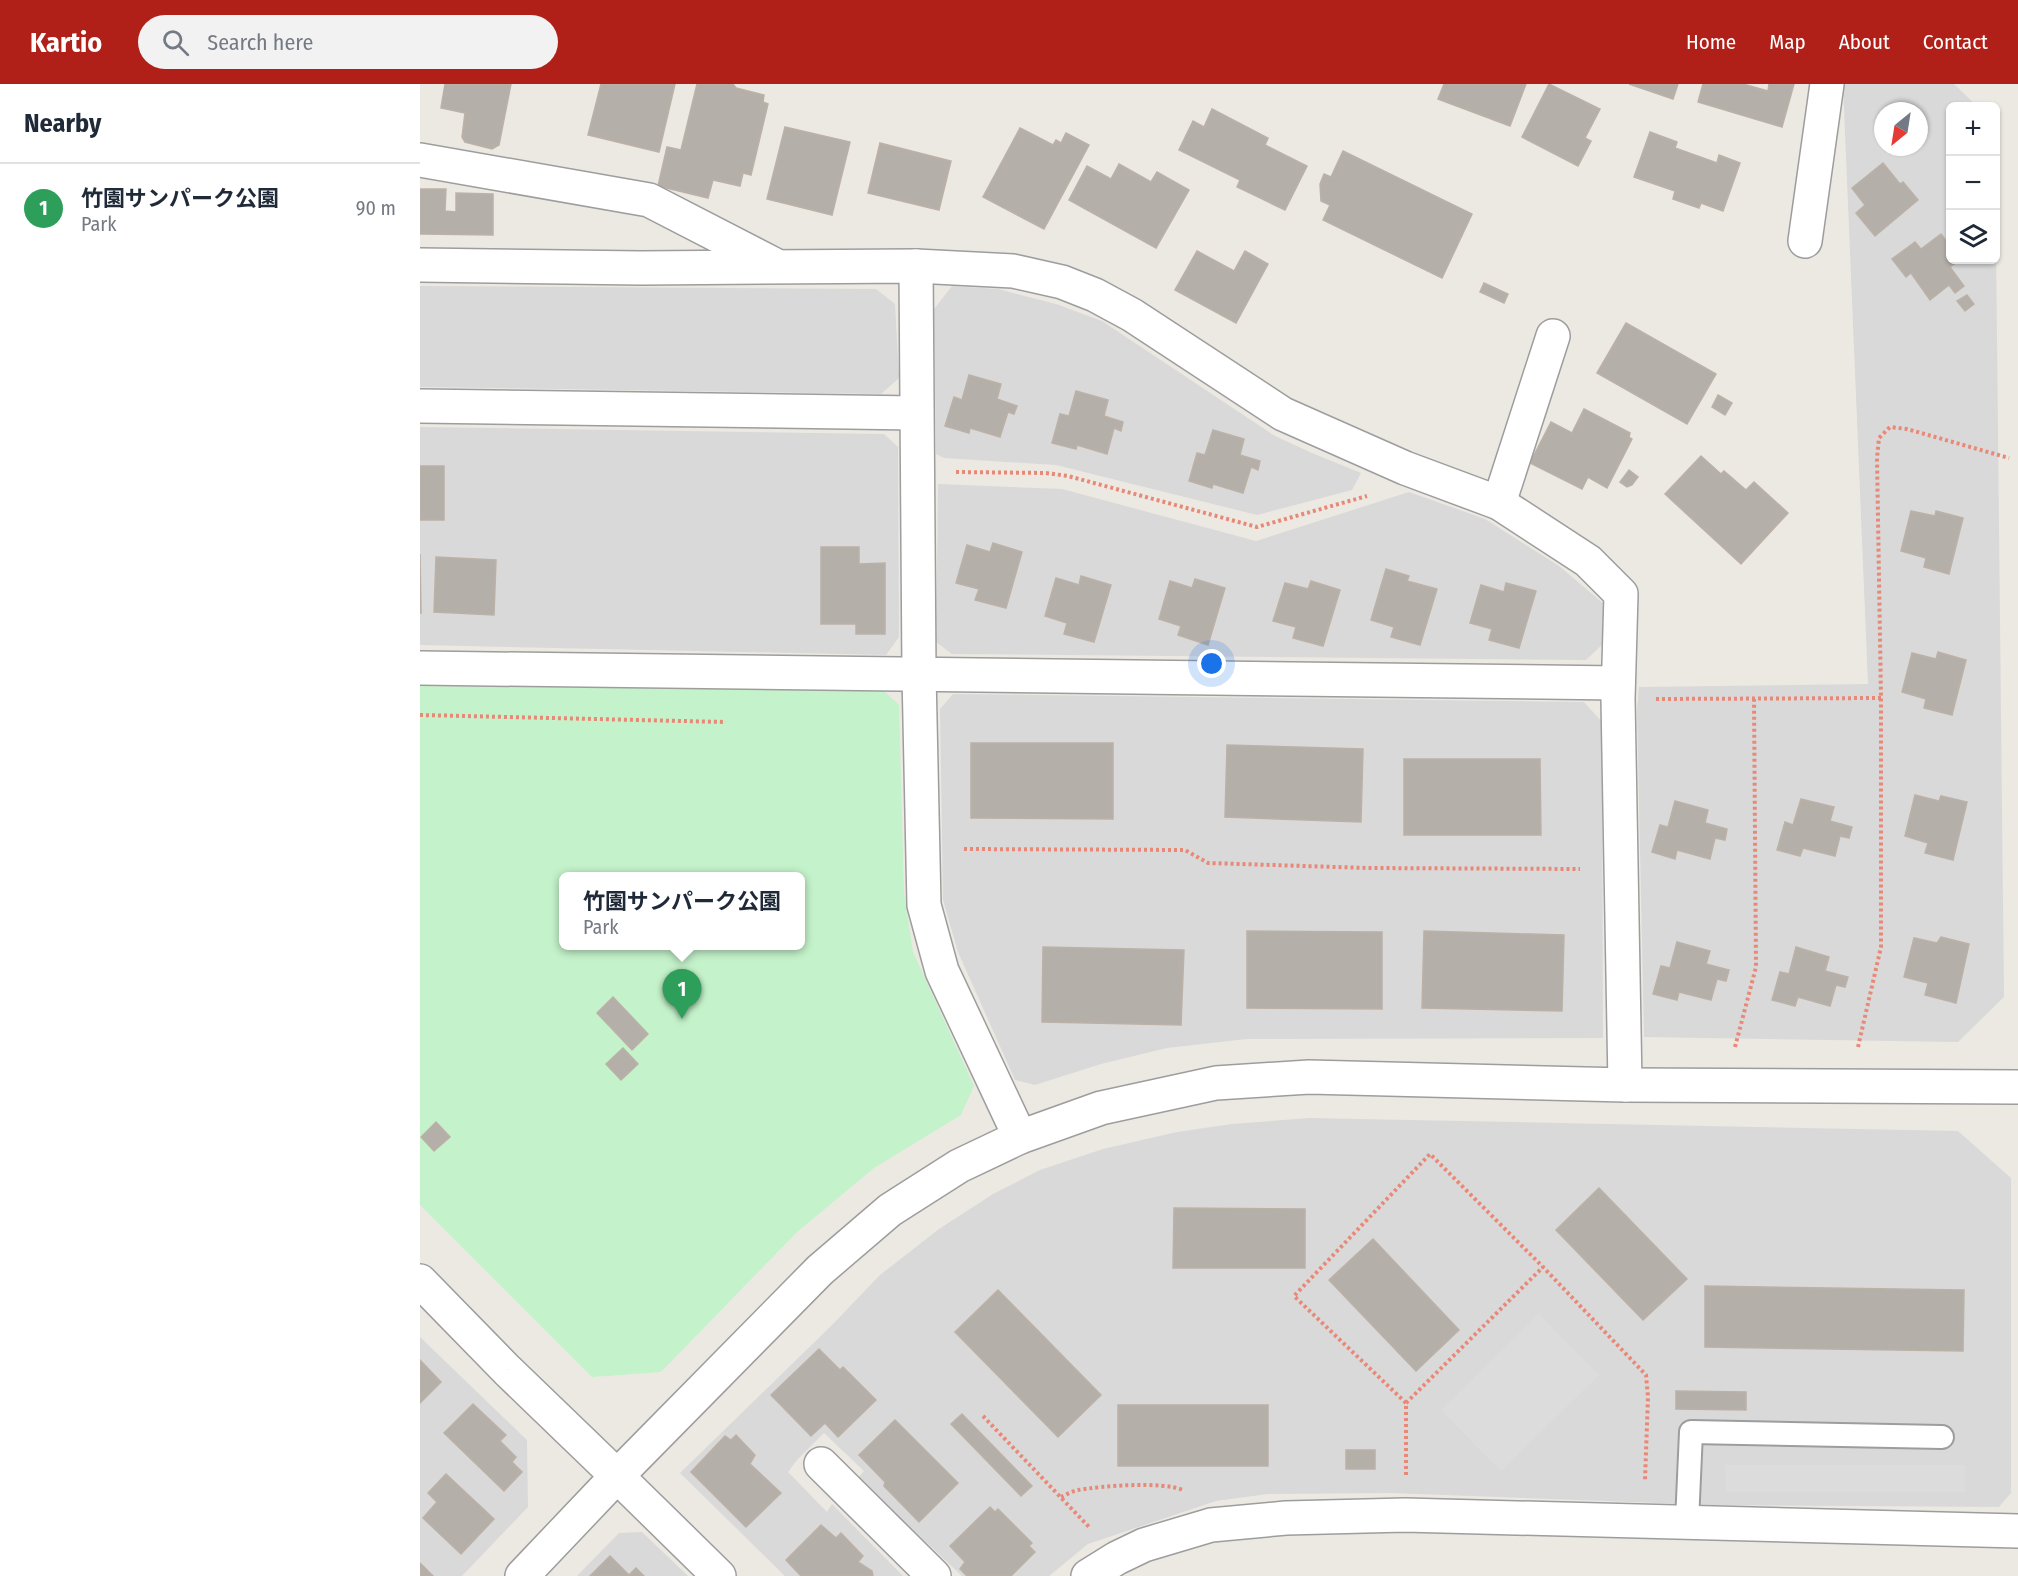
<!DOCTYPE html>
<meta charset="utf-8">
<style>
:root{--surface:#fff;--page:#f2f2f3;--text:#1f2937;--muted:#747a83;--line:#e0e1e3;--accent:#b02018}
body{margin:0;font-family:"Fira Sans Condensed","Noto Sans JP",sans-serif;background:var(--page);color:var(--text)}
.controls{position:absolute;right:18px;top:18px;display:grid;overflow:hidden;border-radius:9px;box-shadow:0 2px 4px #0004}
.controls button{width:54px;height:54px;display:grid;place-items:center;padding:0;border:0;border-bottom:2px solid var(--line);background:var(--surface);color:var(--text);font:30px sans-serif}
.compass{position:absolute;left:1454px;top:18px;width:54px;height:54px;border-radius:50%;background:var(--surface);box-shadow:0 2px 4px #0004;rotate:210deg}
.you{position:absolute;left:792px;top:580px;width:21px;height:21px;margin:-15px;border:4px solid #fff;border-radius:50%;background:#1a73e8;box-shadow:0 0 0 9px #1a73e833}
.badge{display:grid;place-items:center;width:39px;height:39px;border-radius:50%;background:var(--accent);color:#fff;font-size:20px;font-weight:700}
.pin{position:absolute;translate:-50% -50px;filter:drop-shadow(0 2px 3px #0008)}
.pin::after{content:'';position:absolute;top:32px;width:21px;height:18px;background:inherit;clip-path:polygon(0 0,100% 0,50% 100%)}
.popup{position:absolute;left:139px;top:788px;width:246px;height:78px;box-sizing:border-box;display:grid;place-content:center;border-radius:9px;background:var(--surface);filter:drop-shadow(0 2px 4px #0005);font-size:20px;white-space:nowrap;color:var(--muted)}
.popup b{font-size:22px;color:var(--text)}
.popup::after{content:'';position:absolute;left:50%;top:100%;margin-left:-12px;border:12px solid transparent;border-top-color:var(--surface)}
.list{margin:0;padding:0;list-style:none}
h2{display:flex;justify-content:space-between;align-items:center;height:78px;margin:0;padding:0 24px;font-size:26px}
h2 small{font-size:20px;font-weight:400;color:var(--muted)}
.list li{display:grid;grid-template-columns:39px 1fr auto;gap:18px;align-items:center;box-sizing:border-box;height:90px;padding:0 24px;border-top:2px solid var(--line)}
.list b{display:block;font-size:22px;white-space:nowrap}
.list p{margin:0;font-size:20px;white-space:nowrap;color:var(--muted)}
.list em{font-size:20px;font-style:normal;color:var(--muted)}
.icon{flex:none;width:33px;height:33px;fill:none;stroke:currentColor;stroke-width:2;stroke-linecap:round;stroke-linejoin:round}
.map{position:relative;flex:none;width:1598px;height:1492px;overflow:hidden}
header{display:flex;align-items:center;gap:36px;box-sizing:border-box;height:84px;padding:0 30px;background:var(--accent);color:#fff}
header strong{font-size:28px}
nav{display:flex;gap:33px;margin-inline-start:auto;font-size:21px}
.search{width:420px;height:54px;background:var(--page);display:flex;align-items:center;gap:15px;box-sizing:border-box;padding:0 21px;border-radius:33px;color:var(--muted);font-size:22px}
main{display:flex}
aside{flex:1;background:var(--surface)}
.map>svg:first-child{display:block}
</style>
<header>
<strong>Kartio</strong>
<div class="search"><svg class="icon" aria-label="search" viewBox="0 0 24 24"><circle cx="10" cy="10" r="6"/><path d="M15 15l6 6"/></svg>Search here</div>
<nav><a>Home</a><a>Map</a><a>About</a><a>Contact</a></nav>
</header>
<main>
<aside>
<h2>Nearby<small></small></h2>
<ul class="list">
<li><span class="badge" style="background:#2e9e5b">1</span><div><b>竹園サンパーク公園</b><p>Park</p></div><em>90 m</em></li>
</ul>
</aside>
<div class="map">
<svg width="1598" height="1492" viewBox="0 0 1598 1492">
<rect width="100%" height="100%" fill="#ece9e3"/>
<g fill="#dad9d9" fill-rule="evenodd">
<path d="M1423 0H1534L1557 22H1530V176H1576V160L1584 913 1538 958 1224 953 1217 626 1219 603 1448 600ZM1463 27H1499V63H1463Z"/>
<polygon points="0,202 456,205 475,220 479,294 461,310 0,303"/>
<polygon points="532,202 578,205 636,220 682,237 855,352 892,369 941,389 932,406 837,431 636,381 524,374 516,370 514,225"/>
<polygon points="0,343 464,350 478,363 479,553 466,571 0,561"/>
<polygon points="518,400 642,405 836,457 989,408 1065,435 1139,482 1184,520 1185,558 1166,576 532,570 516,558"/>
<polygon points="533,610 1164,618 1182,638 1183,954 827,955 747,964 681,980 615,1001 595,996 538,868 523,816 520,625"/>
<polygon points="889,1034 1538,1047 1591,1094 1591,1409 1579,1423 1292,1421 970,1409 848,1410 796,1417 668,1460 629,1492 542,1492 438,1394 444,1387 404,1349 377,1376 368,1388 407,1428 412,1420 483,1492 365,1492 260,1389 413,1240 460,1191 519,1145 573,1110 620,1086 683,1065 757,1048 812,1040"/>
<polygon points="0,1253 107,1356 108,1423 42,1492 0,1492"/>
<polygon points="222,1448 268,1492 157,1492 199,1449"/>
</g>
<path fill="#c4f2ca" fill-rule="evenodd" d="M0 602 463 606 479 621 484 809 493 868 554 1002 541 1031 454 1084 377 1148 241 1288 172 1293 0 1121ZM144 792H380V862H144Z"/>
<g fill="#dcdcdc">
<polygon points="1119,1230 1179,1291 1081,1387 1021,1326"/>
<polygon points="1305,1381 1545,1381 1545,1408 1306,1408"/>
</g>
<g fill="#b5afa9" stroke="#bcb1a7" stroke-width="1.5">
<polygon points="25,0 91,0 79,61 72,65 45,58 42,53 45,29 21,24"/>
<polygon points="181,0 255,0 239,68 168,51"/>
<polygon points="277,0 313,0 316,4 344,11 343,18 348,20 331,91 323,89 320,102 293,96 288,114 238,102 247,63 261,66"/>
<polygon points="1024,0 1106,0 1090,42 1018,15"/>
<polygon points="1129,0 1180,25 1165,54 1171,57 1158,82 1102,53"/>
<polygon points="1209,0 1258,0 1253,15"/>
<polygon points="1283,0 1323,0 1348,7 1349,0 1374,0 1362,43 1278,18"/>
<polygon points="792,25 848,54 845,61 887,82 865,126 817,103 820,96 759,66 773,37 784,43"/>
<polygon points="365,43 430,58 412,131 347,115"/>
<polygon points="600,44 633,61 636,56 641,59 646,49 669,61 624,145 563,113"/>
<polygon points="1230,48 1257,58 1255,64 1297,79 1299,71 1320,79 1303,127 1281,119 1279,124 1253,115 1255,107 1214,93"/>
<polygon points="460,59 531,77 519,126 448,109"/>
<polygon points="923,67 1052,130 1022,194 903,136 910,121 901,117 900,100 904,90 911,93"/>
<polygon points="1463,79 1480,100 1483,98 1498,116 1455,152 1436,129 1445,121 1432,104"/>
<polygon points="699,80 731,98 737,88 769,106 736,164 649,116 667,82 691,95"/>
<polygon points="0,105 26,105 25,127 36,128 36,109 73,110 73,151 0,150"/>
<polygon points="1521,150 1530,162 1530,176 1540,176 1530,183 1544,202 1535,209 1529,201 1510,216 1491,189 1486,193 1472,175 1495,158 1501,165"/>
<polygon points="777,167 814,187 825,167 848,180 816,239 755,206"/>
<polygon points="1064,199 1088,210 1084,219 1060,208"/>
<polygon points="1547,211 1554,220 1545,227 1537,217"/>
<polygon points="1206,239 1296,290 1267,340 1177,289"/>
<polygon points="549,291 581,300 577,315 597,322 594,330 588,328 580,353 550,344 549,349 525,342 534,313 542,316"/>
<polygon points="656,307 688,316 684,332 703,338 701,347 694,344 687,370 657,361 656,365 632,359 640,330 649,332"/>
<polygon points="1298,311 1312,319 1305,331 1292,323"/>
<polygon points="1164,325 1210,349 1209,353 1212,355 1187,404 1168,393 1162,405 1110,379 1131,338 1152,349"/>
<polygon points="793,346 824,355 820,371 840,377 838,386 831,383 823,409 793,400 792,404 769,397 777,369 785,371"/>
<polygon points="1281,372 1301,390 1304,387 1326,406 1334,398 1368,429 1321,480 1245,410"/>
<rect x="0" y="382" width="24" height="54"/>
<polygon points="1209,386 1218,393 1212,401 1207,403 1200,398"/>
<polygon points="1491,427 1515,432 1516,427 1543,434 1529,490 1504,483 1506,474 1481,467"/>
<polygon points="573,459 602,468 586,524 555,516 559,505 536,499 547,461 570,468"/>
<polygon points="401,463 439,463 439,480 465,479 465,550 436,550 436,540 401,540"/>
<polygon points="0,470 1,529 0,529"/>
<polygon points="16,473 76,476 74,531 14,528"/>
<polygon points="966,485 989,492 987,497 1017,505 1000,561 971,553 974,543 951,536"/>
<polygon points="661,492 691,501 674,558 644,550 647,539 625,532 636,494 659,501"/>
<polygon points="775,495 805,504 788,561 758,551 761,542 739,535 750,497 772,504"/>
<polygon points="891,497 920,506 903,562 873,554 876,543 853,537 865,499 888,505"/>
<polygon points="1086,499 1116,507 1099,564 1069,556 1072,545 1050,539 1061,501 1084,508"/>
<polygon points="1518,568 1546,576 1532,631 1504,624 1506,615 1482,608 1492,569 1516,575"/>
<polygon points="551,659 693,659 693,735 551,734"/>
<polygon points="807,661 943,665 941,738 805,733"/>
<polygon points="984,675 1120,675 1121,751 984,751"/>
<polygon points="1495,711 1519,717 1521,712 1547,718 1533,776 1505,769 1508,759 1485,752"/>
<polygon points="1381,715 1414,723 1410,737 1432,743 1429,754 1420,752 1415,772 1383,764 1380,772 1357,766 1365,738 1373,741"/>
<polygon points="1255,717 1288,726 1285,739 1307,745 1305,756 1295,754 1290,775 1257,766 1255,775 1232,768 1240,741 1248,743"/>
<polygon points="827,847 962,848 962,925 827,924"/>
<polygon points="1004,847 1144,851 1142,927 1002,924"/>
<polygon points="1521,853 1549,860 1536,919 1505,911 1508,899 1484,893 1494,854 1517,859"/>
<polygon points="1257,858 1290,867 1286,880 1309,886 1306,897 1297,895 1291,916 1259,908 1257,916 1233,910 1241,882 1250,884"/>
<polygon points="623,863 764,866 761,941 622,938"/>
<polygon points="1376,863 1409,873 1405,887 1428,893 1425,903 1416,901 1410,922 1378,913 1375,922 1352,916 1360,888 1369,890"/>
<polygon points="193,913 228,950 212,966 177,929"/>
<polygon points="203,964 218,980 201,996 186,980"/>
<polygon points="16,1038 30,1053 14,1067 1,1053"/>
<polygon points="1179,1104 1267,1195 1223,1236 1136,1146"/>
<polygon points="754,1124 885,1125 885,1184 753,1184"/>
<polygon points="953,1155 1039,1246 996,1287 909,1196"/>
<polygon points="1285,1202 1544,1206 1543,1267 1285,1263"/>
<polygon points="578,1206 681,1311 638,1353 535,1248"/>
<polygon points="399,1265 420,1286 423,1283 456,1316 418,1353 405,1339 391,1352 351,1311"/>
<polygon points="0,1276 21,1298 0,1319"/>
<polygon points="1256,1307 1326,1308 1326,1326 1256,1325"/>
<polygon points="53,1320 86,1351 80,1357 96,1373 92,1378 102,1388 84,1407 24,1349"/>
<rect x="698" y="1321" width="150" height="61"/>
<polygon points="542,1330 612,1402 601,1412 531,1340"/>
<polygon points="475,1336 538,1399 499,1438 464,1402 465,1398 439,1371"/>
<polygon points="316,1351 335,1371 330,1380 361,1409 326,1443 271,1388 305,1352 311,1356"/>
<rect x="926" y="1366" width="29" height="19"/>
<polygon points="26,1390 74,1435 41,1470 3,1434 17,1418 8,1409"/>
<polygon points="570,1423 575,1428 578,1425 612,1459 609,1462 615,1468 591,1492 547,1492 540,1485 545,1478 530,1462"/>
<polygon points="401,1441 416,1454 421,1449 443,1472 438,1478 452,1487 453,1492 381,1492 366,1476"/>
<polygon points="190,1472 209,1491 216,1484 224,1492 170,1492"/>
<polygon points="0,1479 13,1492 0,1492"/>
</g>
<g fill="none" stroke-linecap="round" stroke-linejoin="round">
<g stroke="#9d9d9d" stroke-width="26">
<polyline id="service" points="1267,1438 1271,1348 1522,1353"/>
</g>
<g stroke="#9d9d9d" stroke-width="36">
<g id="minor">
<polyline points="0,76 229,116 353,180"/>
<polyline points="1385,157 1407,0"/>
<polyline points="0,181 221,184 496,182 593,187 642,198 675,211 712,231 863,330 985,384 1079,419 1168,477 1201,510 1198,615 1205,1001"/>
<polyline points="496,182 499,590 504,821 522,887 600,1053"/>
<polyline points="0,322 496,329"/>
<polyline points="1079,419 1133,252"/>
<polyline points="0,584 1198,599"/>
<polyline points="401,1380 514,1492"/>
<polyline points="197,1392 299,1492"/>
<polyline points="668,1492 697,1474 724,1461 791,1441 866,1434 985,1431 1598,1447"/>
</g>
</g>
<g stroke="#9d9d9d" stroke-width="36">
<g id="tertiary">
<polyline points="0,1197 87,1286 197,1392"/>
<polyline points="102,1492 197,1392 400,1186 470,1126 539,1082 600,1053 681,1024 796,999 889,993 1205,1001 1598,1003"/>
</g>
</g>
<g stroke="#e88978" stroke-width="4" stroke-dasharray="3 3" stroke-linecap="butt">
<polyline points="536,388 626,389 648,392 837,443 947,412"/>
<polyline points="1236,615 1461,614"/>
<polyline points="0,631 306,638"/>
<polyline points="544,765 765,766 788,779 948,784 1160,785"/>
<polyline points="1315,963 1336,883 1334,615"/>
<polyline points="1438,963 1461,863 1461,614 1457,374 1459,354 1470,343 1487,345 1589,374"/>
<polyline points="986,1319 1123,1183"/>
<polyline points="563,1332 670,1444"/>
<polyline points="986,1391 986,1319 874,1212 1010,1070 1123,1183 1226,1291 1228,1313 1225,1396"/>
<path d="M641 1413C646 1411 652 1407 658 1406 682 1402 742 1397 763 1406"/>
</g>
<use href="#service" stroke="#fff" stroke-width="22"/>
<use href="#minor" stroke="#fff" stroke-width="33"/>
<use href="#tertiary" stroke="#fff" stroke-width="33"/>
</g>
</svg>
<div class="controls">
<button>+</button>
<button>−</button>
<button><svg class="icon" aria-label="layers" viewBox="0 0 24 24"><path d="M12 4l9 5-9 5-9-5zM3 14l9 5 9-5"/></svg></button>
</div>
<svg class="compass" viewBox="-18 -18 36 36"><path d="M0-13l5 13h-10z" fill="#e53935"/><path d="M0 13l5-13h-10z" fill="#747a83"/></svg>
<div class="you"></div>
<div class="pin badge" style="left:262px;top:935px;background:#2e9e5b">1</div>
<div class="popup"><b>竹園サンパーク公園</b>Park</div>
</div>
</main>
